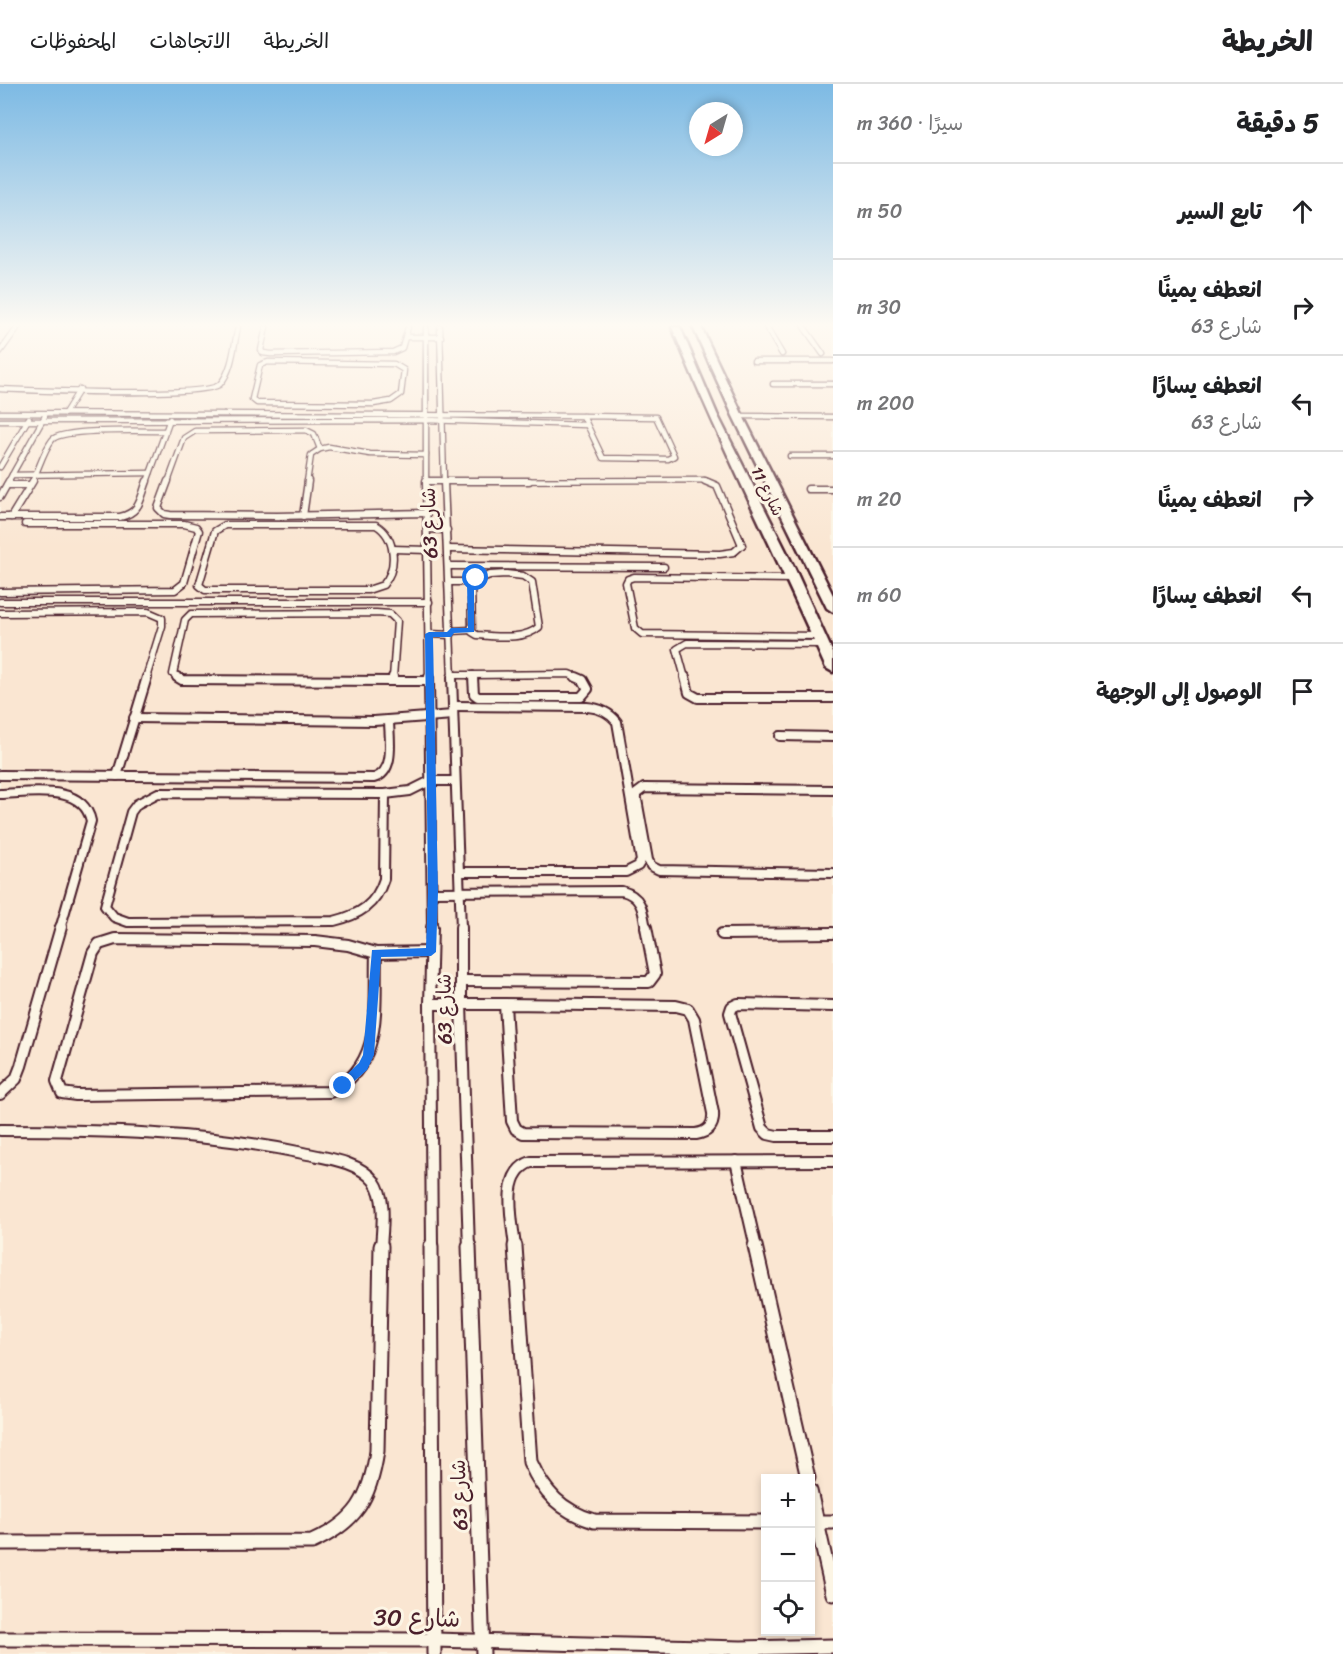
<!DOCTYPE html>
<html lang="ar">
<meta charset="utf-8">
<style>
:root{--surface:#fff;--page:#f2f2f2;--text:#202124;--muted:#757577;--line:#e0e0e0}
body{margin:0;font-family:Sriracha,"Playpen Sans Arabic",sans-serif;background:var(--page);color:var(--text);direction:rtl}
.controls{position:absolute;right:18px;bottom:18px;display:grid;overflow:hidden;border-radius:0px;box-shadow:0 3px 9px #0003}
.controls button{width:54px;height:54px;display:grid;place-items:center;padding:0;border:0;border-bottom:2px solid var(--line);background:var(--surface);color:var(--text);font:30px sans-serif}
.compass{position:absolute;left:689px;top:18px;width:54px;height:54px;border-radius:50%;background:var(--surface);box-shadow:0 3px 9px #0003;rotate:217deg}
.stop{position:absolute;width:18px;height:18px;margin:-14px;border:4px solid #1a73e8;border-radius:50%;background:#fff}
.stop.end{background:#1a73e8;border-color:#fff;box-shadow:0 2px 6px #0008}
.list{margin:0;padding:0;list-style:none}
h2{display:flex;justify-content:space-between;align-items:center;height:78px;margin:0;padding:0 24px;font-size:26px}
h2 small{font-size:20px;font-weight:400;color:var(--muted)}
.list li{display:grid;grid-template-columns:39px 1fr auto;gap:18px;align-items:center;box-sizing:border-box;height:96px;padding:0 24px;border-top:2px solid var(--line)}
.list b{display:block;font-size:22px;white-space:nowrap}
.list p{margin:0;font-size:20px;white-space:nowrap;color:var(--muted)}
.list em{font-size:20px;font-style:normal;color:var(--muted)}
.icon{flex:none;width:33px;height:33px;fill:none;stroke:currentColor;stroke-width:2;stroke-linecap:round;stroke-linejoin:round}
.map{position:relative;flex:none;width:833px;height:1570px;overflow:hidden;direction:ltr}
header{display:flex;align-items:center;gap:36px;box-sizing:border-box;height:84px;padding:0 30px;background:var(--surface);border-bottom:2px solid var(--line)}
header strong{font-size:28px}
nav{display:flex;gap:33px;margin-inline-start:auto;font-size:21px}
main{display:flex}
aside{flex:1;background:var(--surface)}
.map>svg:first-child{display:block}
</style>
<header>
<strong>الخريطة</strong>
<nav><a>الخريطة</a><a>الاتجاهات</a><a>المحفوظات</a></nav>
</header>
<main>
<aside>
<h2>5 دقيقة<small>سيرًا · 360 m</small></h2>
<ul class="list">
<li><svg class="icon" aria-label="ahead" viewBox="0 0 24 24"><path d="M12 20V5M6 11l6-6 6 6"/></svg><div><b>تابع السير</b></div><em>50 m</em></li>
<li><svg class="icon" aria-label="right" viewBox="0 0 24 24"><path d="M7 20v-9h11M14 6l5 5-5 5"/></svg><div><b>انعطف يمينًا</b><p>شارع 63</p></div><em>30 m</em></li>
<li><svg class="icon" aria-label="left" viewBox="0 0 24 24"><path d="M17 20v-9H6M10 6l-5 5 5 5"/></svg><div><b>انعطف يسارًا</b><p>شارع 63</p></div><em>200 m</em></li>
<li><svg class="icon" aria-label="right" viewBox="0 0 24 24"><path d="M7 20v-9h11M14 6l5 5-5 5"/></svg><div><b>انعطف يمينًا</b></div><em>20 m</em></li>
<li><svg class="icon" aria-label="left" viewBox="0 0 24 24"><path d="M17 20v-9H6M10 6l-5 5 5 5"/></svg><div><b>انعطف يسارًا</b></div><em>60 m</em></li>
<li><svg class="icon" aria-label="arrive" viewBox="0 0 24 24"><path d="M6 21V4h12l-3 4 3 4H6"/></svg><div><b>الوصول إلى الوجهة</b></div></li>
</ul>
</aside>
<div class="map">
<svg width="833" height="1570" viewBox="0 0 833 1570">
<rect width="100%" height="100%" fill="#fcf5e5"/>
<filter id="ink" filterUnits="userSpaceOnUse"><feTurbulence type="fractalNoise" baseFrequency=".0167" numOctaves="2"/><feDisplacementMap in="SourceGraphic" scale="12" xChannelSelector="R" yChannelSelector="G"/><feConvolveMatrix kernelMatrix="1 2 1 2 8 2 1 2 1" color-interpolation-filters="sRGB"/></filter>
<g filter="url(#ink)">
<path fill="#fae6d2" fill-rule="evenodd" d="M0 243H833V1570H0ZM766 1394H810V1548H766Z"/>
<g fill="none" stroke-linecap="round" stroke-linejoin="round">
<g stroke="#4a1f2b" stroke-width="7">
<g id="service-far4">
<polyline points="266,243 261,266 263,269 271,270 393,268 402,264 408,243"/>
<polyline points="426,243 426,398"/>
<polyline points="440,243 444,398"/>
<polyline points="766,243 782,270"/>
<polyline points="804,243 823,270"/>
<polyline points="406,253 441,253"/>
<polyline points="0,268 18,243"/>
<polyline points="754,277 833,277"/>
<polygon points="268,278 394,280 404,286 401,310 391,317 373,320 257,319 252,315 260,281"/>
<polyline points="773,300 833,300"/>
<path d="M0 305C30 306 208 314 220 300 233 286 234 260 238 243"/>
<polyline points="0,329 583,332"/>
<polyline points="65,329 80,305"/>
<polygon points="583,332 656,333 674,372 668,375 603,374"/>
<polyline points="738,332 833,333"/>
<polyline points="0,337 425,336 586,341"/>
<polyline points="790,372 833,372"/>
<polyline points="0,383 29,334"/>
<polyline points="12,391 150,389"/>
<polyline points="427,397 704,396 709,398"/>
<polyline points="8,398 45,332"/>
<path d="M32 398C39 385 43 368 52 356 61 344 147 347 166 347"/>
<polyline points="147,398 170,335"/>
<polyline points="168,398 184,354 195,347 306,346 314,350 320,365"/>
<polyline points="307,398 311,371 320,365 329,363 370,370 426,371"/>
</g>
</g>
<g stroke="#4a1f2b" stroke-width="9">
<g id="service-far3">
<polyline points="168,397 158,424 164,430 170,431 277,432 427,429"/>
<polyline points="426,397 429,594"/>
<polyline points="427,397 529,397"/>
<polyline points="444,397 452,594"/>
<polyline points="7,401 30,401"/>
<polyline points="808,405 833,405"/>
<polyline points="0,413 9,397"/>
<polyline points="303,432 308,397"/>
<path d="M0 433H120C141 428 140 415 147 397"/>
<polyline points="11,433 33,397"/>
<path d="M225 441H376C396 453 398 484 383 501L368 506H205L199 501 215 447Z"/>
<polyline points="427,445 447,446"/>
<polyline points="393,465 428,466"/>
<polyline points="448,465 720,470 734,468 742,461 717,402 705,397"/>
<polyline points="448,482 664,483"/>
<path d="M506 490 523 492 532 498 539 543C523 557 496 552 477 551L472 548 471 498 490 491Z"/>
<polyline points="793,495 634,493 628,495 626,499 635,544 642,550 819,552"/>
<polyline points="449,498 471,498"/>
<polyline points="0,508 175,506 184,499 199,447 196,443 184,440 25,440"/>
<polyline points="0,518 429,518"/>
<polyline points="0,529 148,528 162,534 162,542 146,594"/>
<polyline points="451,547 471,546"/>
<polyline points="429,550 451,551"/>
<polyline points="452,591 473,591"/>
<polyline points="473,591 473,594"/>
<polyline points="473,591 569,590 579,594"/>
<polyline points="180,594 173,590 185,536 191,530 376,529 390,530 397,537 393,594"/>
<polyline points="685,594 677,565 687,559 822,560"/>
</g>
</g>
<g stroke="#4a1f2b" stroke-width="12">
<g id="service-far2">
<polyline points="177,593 182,596 393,597"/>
<polyline points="429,593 432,845"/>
<polyline points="452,593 461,845"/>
<polyline points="473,593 474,610 478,613 581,613 588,605 583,596 576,593"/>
<polyline points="685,593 689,609 698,614 833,614"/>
<polyline points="393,597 429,597"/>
<polyline points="393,597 393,593"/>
<path d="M453 622 587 623C600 624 609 628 617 638L641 777 638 782 626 788H460"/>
<polyline points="134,634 374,637 453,631"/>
<polyline points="780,652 833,653"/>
<path d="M0 691 374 694C396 688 389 654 389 636"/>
<polyline points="117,692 147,593"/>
<polyline points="833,706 644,704 636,710 648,776 651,782 659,786 833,789"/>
<path d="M158 709 385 710 384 795C376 821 359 831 334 837L128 838 114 833 105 822 131 728 137 720Z"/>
<path d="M0 710C30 709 83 699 91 737L60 845"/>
<polyline points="385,710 410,707 430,697 455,697"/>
<path d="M433 808 622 807C642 812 643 827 646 845"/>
</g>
</g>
<g stroke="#4a1f2b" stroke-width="14">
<g id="service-far1">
<polyline points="461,843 461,920 469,1164"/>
<polyline points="722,850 833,849"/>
<path d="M115 855 315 857 348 861 376 869C374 921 385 981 330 1008L76 1011 62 1009 57 997 93 869 99 860Z"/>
<polyline points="376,869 431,868"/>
<polyline points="461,897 649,898 655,890 646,843"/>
<polyline points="430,920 505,920"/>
<path d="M505 920 676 922 688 925 694 935 713 1029C714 1042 708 1048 696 1050L523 1049 516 1045 512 1037Z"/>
<polyline points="833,922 738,920 732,923 730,929 762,1044 768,1050 777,1052 833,1052"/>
<polyline points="0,1010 16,995 21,982 61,843"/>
<path d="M0 1046C102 1046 203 1048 303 1069 326 1074 358 1077 374 1097 387 1115 382 1144 381 1164"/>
<polyline points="736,1077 756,1164"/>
<polyline points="432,1164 430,920 432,843"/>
<path d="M515 1164C513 1138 499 1089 531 1078L833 1077"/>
</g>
</g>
<g stroke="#4a1f2b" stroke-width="17">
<g id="service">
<polyline points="431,1162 434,1570"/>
<polyline points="469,1162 483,1570"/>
<path d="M515 1162 530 1378C544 1409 561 1427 594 1437L766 1438"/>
<polyline points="755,1162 808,1394"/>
<polyline points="810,1407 833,1510"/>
<polyline points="810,1438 833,1438"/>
<path d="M0 1459 312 1458C356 1438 370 1415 377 1367L381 1162"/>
<polyline points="0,1555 434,1556 741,1564 833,1562"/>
</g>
</g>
<g stroke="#4a1f2b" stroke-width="5">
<g id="minor">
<path d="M672 243H680L717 330 794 483 833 569V588L826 584C776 470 719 359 672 243Z"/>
<polygon points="693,243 701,243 743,332 833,511 833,528 827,524 733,332"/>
</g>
</g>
<use href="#service-far4" stroke="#fcf5e5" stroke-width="4.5"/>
<use href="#service-far3" stroke="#fcf5e5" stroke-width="6"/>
<use href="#service-far2" stroke="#fcf5e5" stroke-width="8"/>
<use href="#service-far1" stroke="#fcf5e5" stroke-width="10"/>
<use href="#service" stroke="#fcf5e5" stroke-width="13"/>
<use href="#minor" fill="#fcf5e5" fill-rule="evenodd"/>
</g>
</g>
<linearGradient id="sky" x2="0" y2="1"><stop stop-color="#7dbae4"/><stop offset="0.52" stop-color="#fefaf3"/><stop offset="1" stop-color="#fefaf3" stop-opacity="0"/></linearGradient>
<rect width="833" height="463" fill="url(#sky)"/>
<polygon fill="#1a73e8" points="476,492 479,494 474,499 474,548 454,549 451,553 433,553 438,808 436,868 431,872 381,873 374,971 367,986 343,1007 337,1002 339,998 359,979 363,971 372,866 426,864 428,808 425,550 429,548 447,548 451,544 468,544 467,498"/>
<g text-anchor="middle" stroke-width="6" stroke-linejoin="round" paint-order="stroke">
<g font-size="16" fill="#4a1f2b" stroke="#fcf5e5">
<text transform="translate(768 407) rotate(64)" y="6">شارع 11</text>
</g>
<g font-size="20" fill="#4a1f2b" stroke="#fcf5e5">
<text transform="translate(429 439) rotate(-92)" y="7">شارع 63</text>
<text transform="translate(444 925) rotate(-91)" y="7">شارع 63</text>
<text transform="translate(459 1411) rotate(-92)" y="7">شارع 63</text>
</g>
<g font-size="24" fill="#4a1f2b" stroke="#fcf5e5">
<text transform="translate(417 1534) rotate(1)" y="8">شارع 30</text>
</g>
</g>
</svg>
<div class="controls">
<button>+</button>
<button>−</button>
<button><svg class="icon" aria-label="locate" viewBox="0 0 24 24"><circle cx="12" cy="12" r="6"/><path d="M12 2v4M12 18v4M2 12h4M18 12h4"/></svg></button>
</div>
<svg class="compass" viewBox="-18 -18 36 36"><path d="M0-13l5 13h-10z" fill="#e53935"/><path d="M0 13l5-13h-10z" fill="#757577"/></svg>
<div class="stop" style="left:476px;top:494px"></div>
<div class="stop end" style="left:343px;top:1002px"></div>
</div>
</main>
